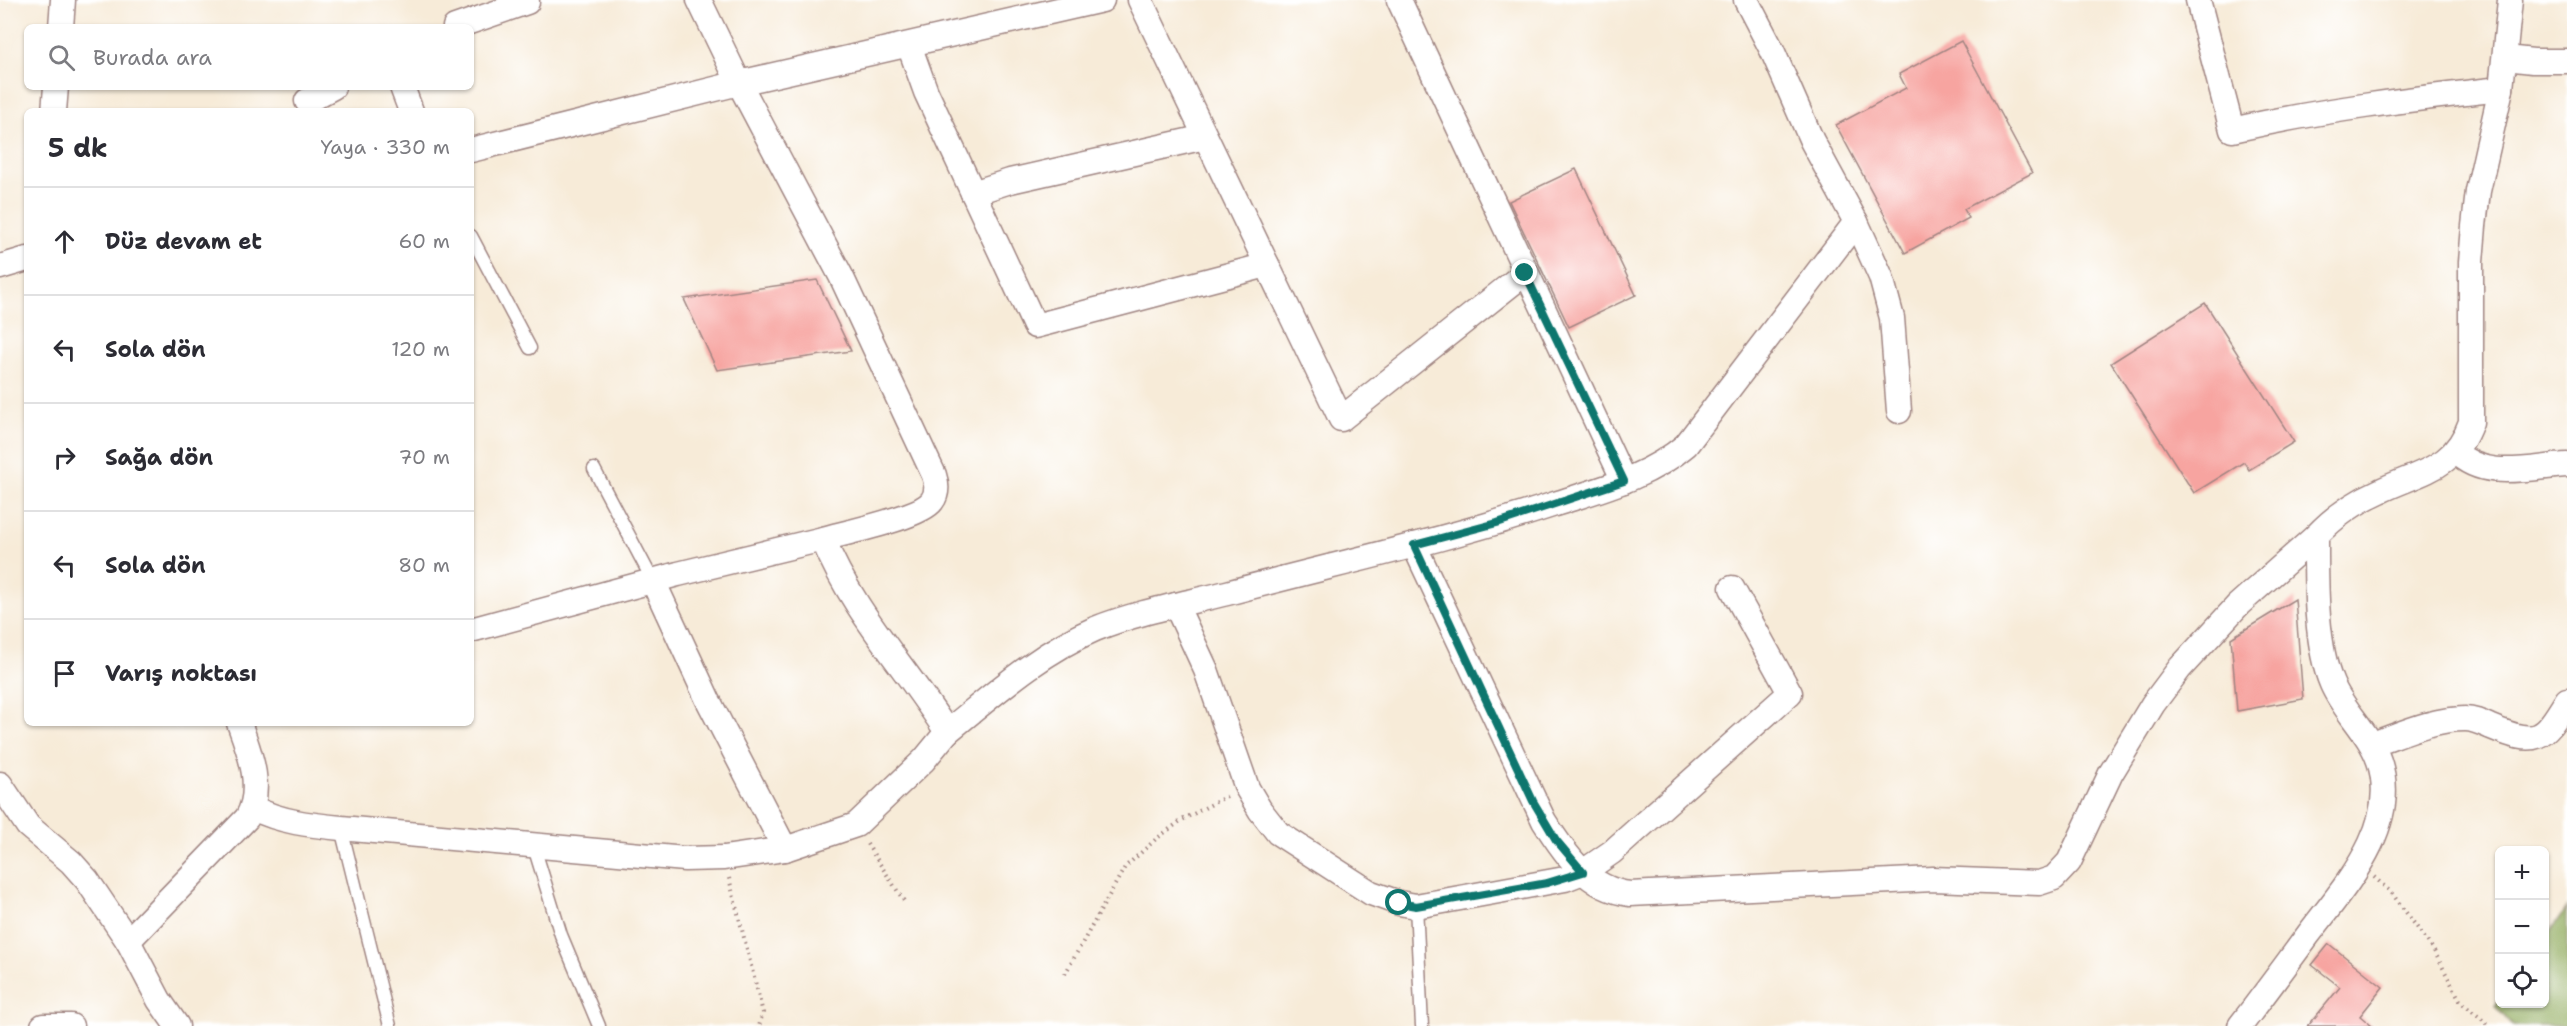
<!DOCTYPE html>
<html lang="tr">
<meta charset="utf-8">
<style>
:root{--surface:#fff;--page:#f2f2f3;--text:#2b2b33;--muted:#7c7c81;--line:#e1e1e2}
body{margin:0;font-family:"Shantell Sans",sans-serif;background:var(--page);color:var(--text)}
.controls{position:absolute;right:18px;bottom:18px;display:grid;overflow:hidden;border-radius:9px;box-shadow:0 2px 4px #0004}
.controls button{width:54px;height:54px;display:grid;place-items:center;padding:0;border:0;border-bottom:2px solid var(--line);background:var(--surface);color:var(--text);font:30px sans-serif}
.stop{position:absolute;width:18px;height:18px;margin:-14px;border:4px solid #0f766e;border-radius:50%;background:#fff}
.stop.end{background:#0f766e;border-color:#fff;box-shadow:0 2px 6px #0008}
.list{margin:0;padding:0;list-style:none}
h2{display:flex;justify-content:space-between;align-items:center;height:78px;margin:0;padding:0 24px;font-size:26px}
h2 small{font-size:20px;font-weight:400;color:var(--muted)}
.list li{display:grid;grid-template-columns:39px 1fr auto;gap:18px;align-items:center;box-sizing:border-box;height:108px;padding:0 24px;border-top:2px solid var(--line)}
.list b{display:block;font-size:22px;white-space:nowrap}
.list em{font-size:20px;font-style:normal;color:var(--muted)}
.icon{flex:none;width:33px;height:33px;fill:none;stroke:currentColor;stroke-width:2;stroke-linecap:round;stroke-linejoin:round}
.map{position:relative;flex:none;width:2567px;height:1026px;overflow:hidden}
.search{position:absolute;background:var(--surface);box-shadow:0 2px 4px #0004;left:24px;top:24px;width:450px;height:66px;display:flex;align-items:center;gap:15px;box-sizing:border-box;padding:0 21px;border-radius:9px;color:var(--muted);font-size:22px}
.panel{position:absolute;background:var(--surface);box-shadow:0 2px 4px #0004;left:24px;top:108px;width:450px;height:618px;border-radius:9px}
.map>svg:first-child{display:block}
</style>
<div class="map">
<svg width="2567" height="1026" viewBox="0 0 2567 1026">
<rect width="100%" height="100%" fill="#fff"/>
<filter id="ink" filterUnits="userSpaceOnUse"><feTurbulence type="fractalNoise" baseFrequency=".0167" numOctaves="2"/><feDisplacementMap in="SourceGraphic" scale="12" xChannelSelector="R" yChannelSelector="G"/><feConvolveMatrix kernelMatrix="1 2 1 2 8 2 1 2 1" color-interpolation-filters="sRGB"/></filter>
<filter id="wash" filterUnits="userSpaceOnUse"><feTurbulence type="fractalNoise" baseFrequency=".008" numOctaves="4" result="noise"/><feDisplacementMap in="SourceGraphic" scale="24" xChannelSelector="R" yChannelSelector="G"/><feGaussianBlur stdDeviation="1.35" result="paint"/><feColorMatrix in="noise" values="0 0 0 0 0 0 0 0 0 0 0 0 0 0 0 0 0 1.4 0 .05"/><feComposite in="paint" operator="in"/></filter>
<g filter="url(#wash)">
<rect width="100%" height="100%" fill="#f7ebd8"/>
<polygon fill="#92ac5e" stroke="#6e6644" stroke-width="1.5" points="2567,908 2567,1026 2513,1026 2495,1006 2499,999 2500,1004 2544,1004 2545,939"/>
<g id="blocks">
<g fill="#f7a4a0">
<polygon points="1961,41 2032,173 1964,209 1969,218 1905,253 1836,125 1906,88 1899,74"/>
<polygon points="1576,169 1636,295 1569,327 1509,201"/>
<polygon points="817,280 851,351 717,370 684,299"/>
<polygon points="2205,303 2294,442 2249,470 2244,462 2194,493 2111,363"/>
<polygon points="2295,599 2303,699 2237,711 2231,638"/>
<polygon points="2329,944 2383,987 2360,1016 2372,1026 2308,1026 2340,987 2312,965"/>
</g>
</g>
</g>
<g filter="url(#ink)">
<use href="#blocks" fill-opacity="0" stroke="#a08582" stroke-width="1.5"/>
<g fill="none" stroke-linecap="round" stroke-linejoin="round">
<g stroke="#a08582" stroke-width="15">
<g id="lane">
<polyline points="471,236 530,348"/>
<polyline points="594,469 653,581"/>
<polyline points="341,828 390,1026"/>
<polyline points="534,847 561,935 599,1026"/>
<polyline points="1416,906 1422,1026"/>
</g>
</g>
<g stroke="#a08582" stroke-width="27">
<g id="street">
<path d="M699 0 739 83 841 276 934 475C937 484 938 493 932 501 921 517 844 533 823 539"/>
<polyline points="1140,0 1341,419 1525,273"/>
<polyline points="1399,0 1624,481"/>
<path d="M2198 0 2232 130C2321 110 2410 99 2501 89"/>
<polyline points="61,27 63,0"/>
<polyline points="455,27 527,2"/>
<polyline points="909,45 926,92 1035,326 1267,265"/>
<polyline points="2506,58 2533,61 2567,61"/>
<polyline points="402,87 411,111"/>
<polyline points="307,101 333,87"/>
<polyline points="54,111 56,87"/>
<polyline points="471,150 739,83 1102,0"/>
<polyline points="973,193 1010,181 1205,137"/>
<polyline points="1856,222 1881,277 1892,318 1899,411"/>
<polyline points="0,267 27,259"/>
<path d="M2456 452C2484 481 2531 467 2567 465"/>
<path d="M1414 545 1544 821C1565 854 1588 889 1630 894L1933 879 2039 883 2054 878 2069 862 2111 773 2153 704 2180 668 2238 605 2316 536"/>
<polyline points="653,581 708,700 785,849"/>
<polyline points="1176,605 1206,670 1247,788 1260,810 1278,833 1371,893 1399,903 1416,906 1565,879 1583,872 1612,852 1790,693 1732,588"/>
<path d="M947 732C994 694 1039 653 1095 629 1137 612 1183 604 1227 593 1336 564 1447 540 1555 504 1601 489 1649 477 1686 445L1856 222 1812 141 1772 50 1746 0"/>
<path d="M2372 744C2401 734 2433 719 2465 719 2474 719 2482 723 2491 727 2537 746 2542 741 2567 700"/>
<polyline points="0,784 28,826 71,862 87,880 128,941 159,1000 177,1026"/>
<path d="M253 808C281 822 310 825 341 828L685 859 724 858 785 849 856 825 924 760 947 732C906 667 852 611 823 539L678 574 471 630"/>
<path d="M128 941 247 818C264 789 250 753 239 723"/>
<polyline points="43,1026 71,1026"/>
<path d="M2240 1026C2263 996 2286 965 2308 935 2344 887 2401 826 2379 761 2369 732 2344 712 2332 684 2315 645 2316 579 2316 536 2334 517 2355 502 2380 491 2421 471 2454 470 2471 422V262L2474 226 2478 191 2501 89 2510 0"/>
</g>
</g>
<g stroke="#a08582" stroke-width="4" stroke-dasharray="1.5 4.5" stroke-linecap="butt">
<polyline points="867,844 906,904"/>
<polyline points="2374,877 2391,892 2433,949 2461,1002 2490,1026"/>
<polyline points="729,878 763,1013 759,1026"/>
<polyline points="1065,974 1125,867 1156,839 1182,820 1227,796"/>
</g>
<use href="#lane" stroke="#fff" stroke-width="12"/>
<use href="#street" stroke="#fff" stroke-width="24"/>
</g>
</g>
<g fill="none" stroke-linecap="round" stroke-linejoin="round" filter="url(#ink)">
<polyline stroke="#0f766e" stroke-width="8" points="1399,903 1416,906 1547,883 1583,872 1556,840 1533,801 1414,545 1497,523 1624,481 1525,273"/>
</g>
</svg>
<div class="controls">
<button>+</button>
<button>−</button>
<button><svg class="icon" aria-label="locate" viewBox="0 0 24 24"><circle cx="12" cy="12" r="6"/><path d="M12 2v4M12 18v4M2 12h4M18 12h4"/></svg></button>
</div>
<div class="stop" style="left:1399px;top:903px"></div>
<div class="stop end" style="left:1525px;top:273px"></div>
<div class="search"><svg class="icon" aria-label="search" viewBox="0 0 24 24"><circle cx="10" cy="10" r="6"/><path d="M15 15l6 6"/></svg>Burada ara</div>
<section class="panel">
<h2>5 dk<small>Yaya · 330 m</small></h2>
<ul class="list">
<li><svg class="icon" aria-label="ahead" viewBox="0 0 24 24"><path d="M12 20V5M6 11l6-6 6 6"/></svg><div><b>Düz devam et</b></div><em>60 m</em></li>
<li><svg class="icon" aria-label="left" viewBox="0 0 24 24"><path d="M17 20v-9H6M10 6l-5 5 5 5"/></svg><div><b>Sola dön</b></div><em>120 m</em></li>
<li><svg class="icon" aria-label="right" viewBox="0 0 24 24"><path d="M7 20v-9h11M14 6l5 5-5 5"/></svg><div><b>Sağa dön</b></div><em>70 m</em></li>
<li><svg class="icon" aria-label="left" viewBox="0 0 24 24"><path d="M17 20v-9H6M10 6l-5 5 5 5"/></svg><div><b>Sola dön</b></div><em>80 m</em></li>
<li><svg class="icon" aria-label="arrive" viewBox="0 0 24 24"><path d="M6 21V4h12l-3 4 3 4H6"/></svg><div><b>Varış noktası</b></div></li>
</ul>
</section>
</div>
